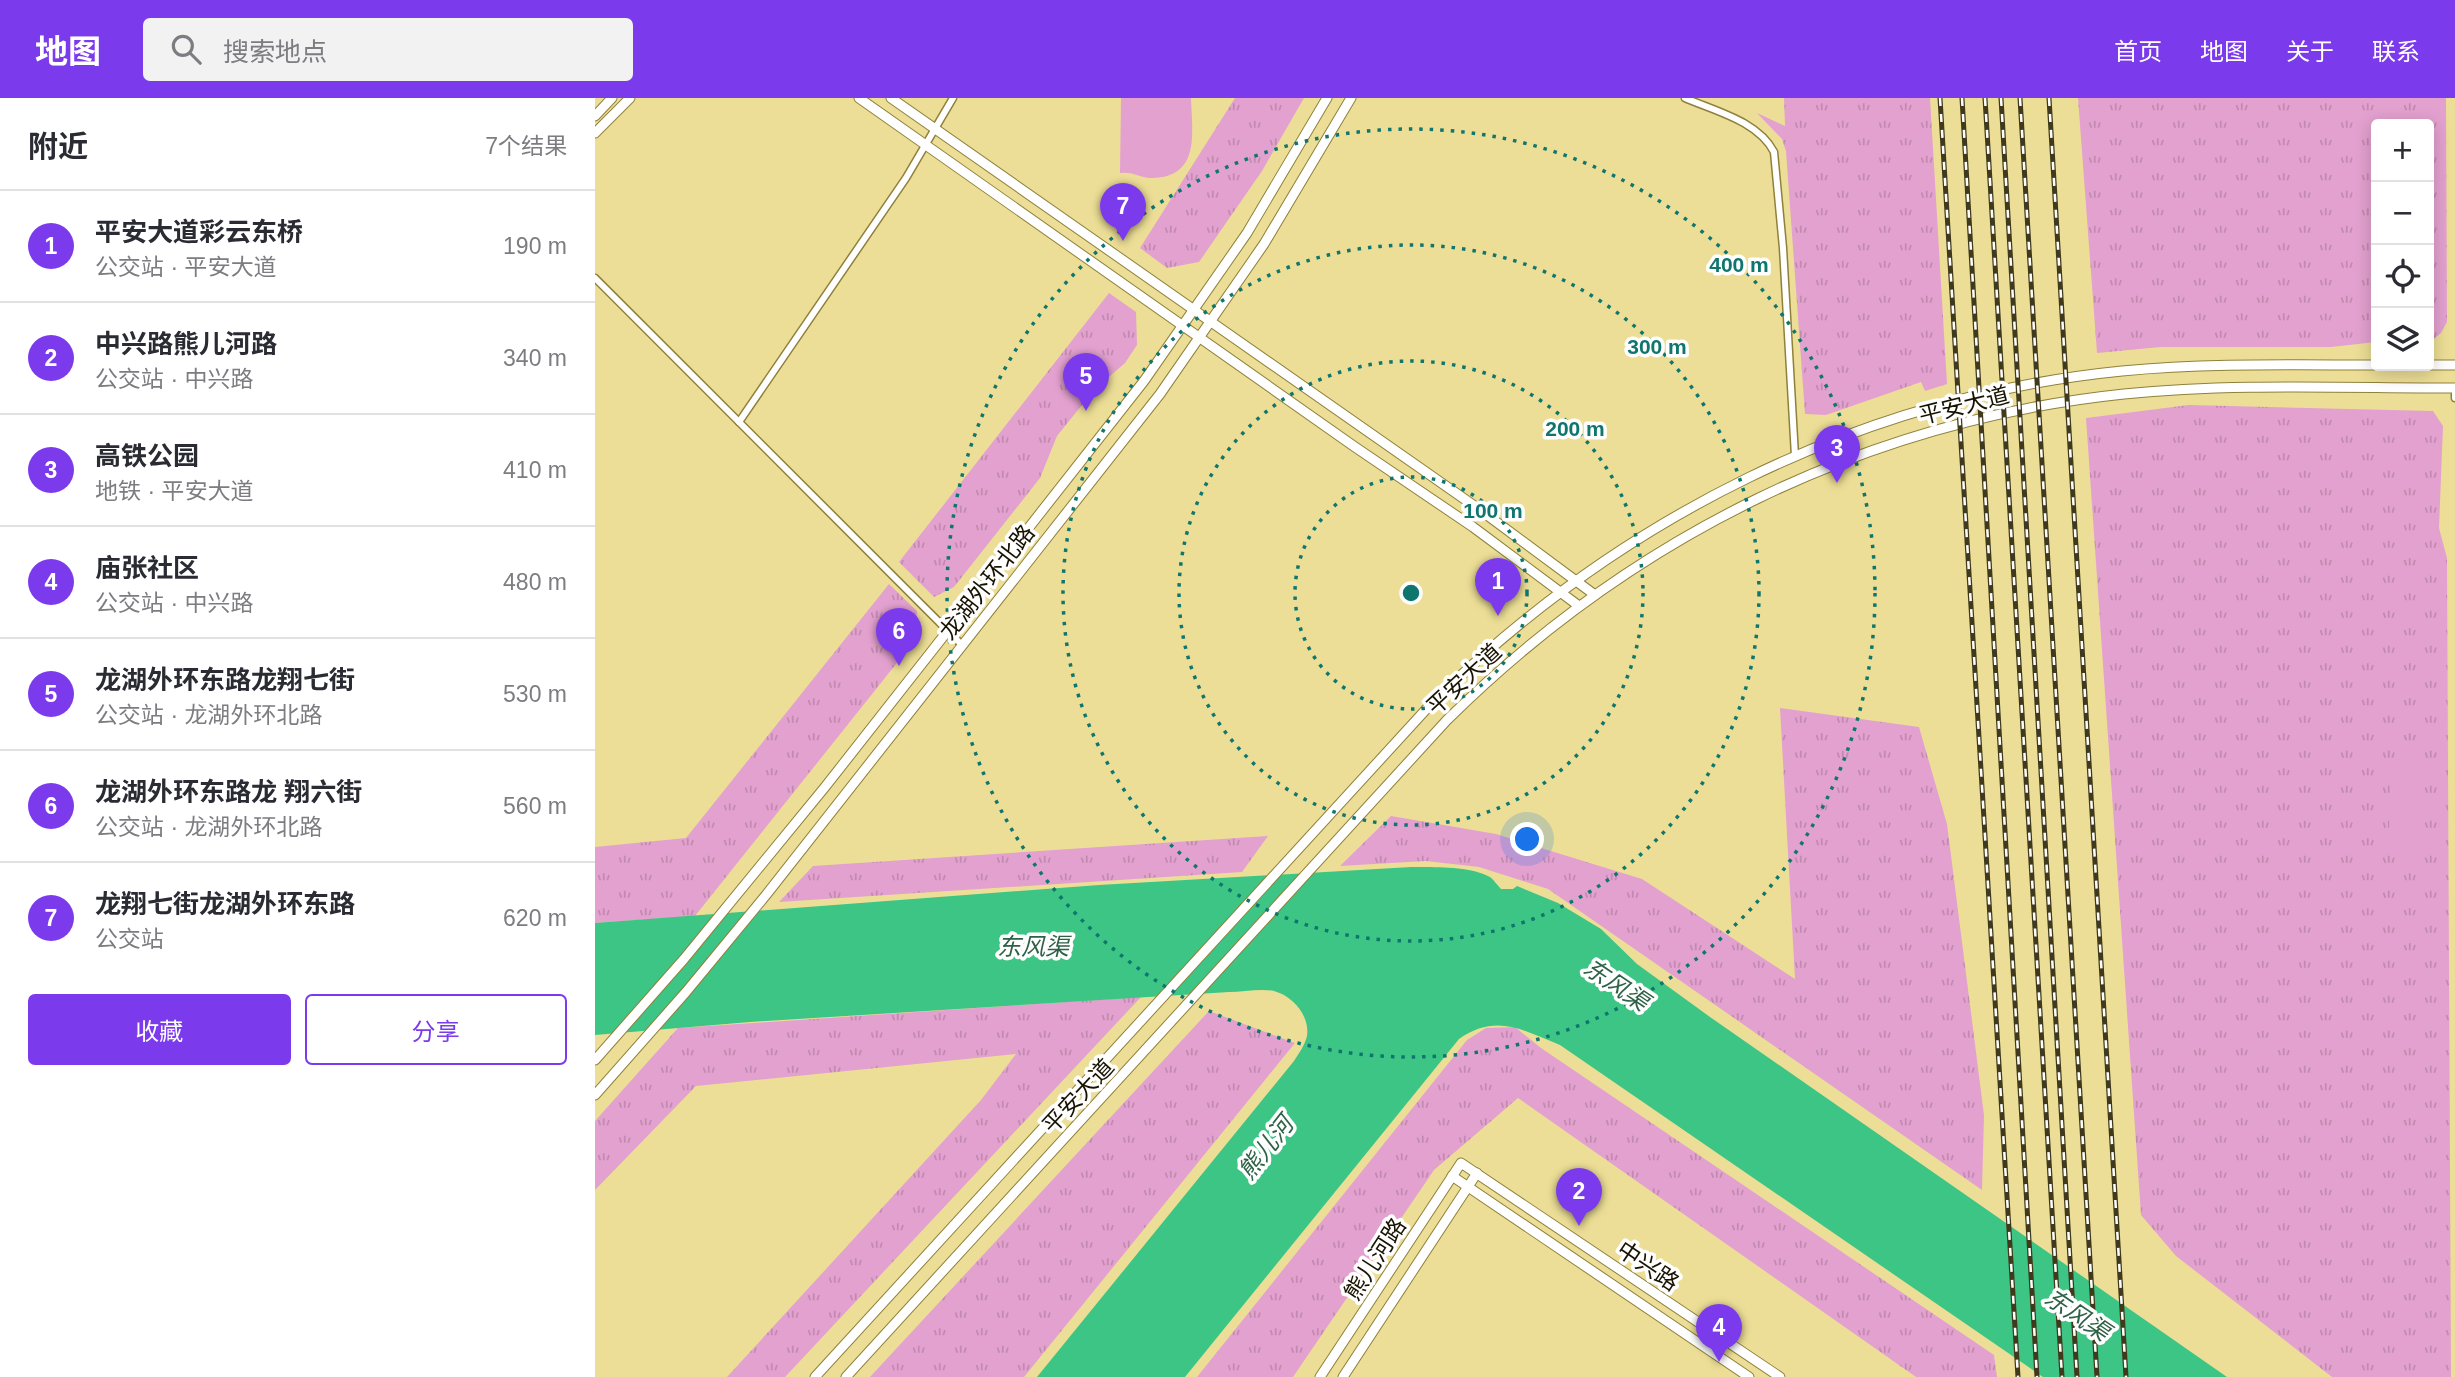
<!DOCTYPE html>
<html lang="zh">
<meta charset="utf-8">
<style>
:root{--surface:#fff;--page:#f2f2f3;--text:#2b2b33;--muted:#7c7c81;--line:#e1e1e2;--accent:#7c3aed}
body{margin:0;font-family:Arial,"Noto Sans SC",sans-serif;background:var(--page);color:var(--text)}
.controls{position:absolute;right:21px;top:21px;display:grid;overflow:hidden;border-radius:7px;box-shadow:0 4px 18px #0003}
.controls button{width:63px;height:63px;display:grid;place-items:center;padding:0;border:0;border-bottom:2px solid var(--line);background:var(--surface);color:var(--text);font:35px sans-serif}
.you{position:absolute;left:933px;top:742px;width:24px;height:24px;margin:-18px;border:5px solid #fff;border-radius:50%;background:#1a73e8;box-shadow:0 0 0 10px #1a73e833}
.badge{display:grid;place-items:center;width:46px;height:46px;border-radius:50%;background:var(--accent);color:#fff;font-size:23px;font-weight:700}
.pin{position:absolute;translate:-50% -58px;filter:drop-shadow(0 2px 4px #0008)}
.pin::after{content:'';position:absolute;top:37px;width:24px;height:21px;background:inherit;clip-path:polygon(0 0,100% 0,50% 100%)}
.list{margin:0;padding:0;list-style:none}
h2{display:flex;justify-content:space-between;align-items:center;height:91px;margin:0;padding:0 28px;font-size:30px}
h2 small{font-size:23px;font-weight:400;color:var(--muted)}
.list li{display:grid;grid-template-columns:46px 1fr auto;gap:21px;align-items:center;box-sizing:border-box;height:112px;padding:0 28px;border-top:2px solid var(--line)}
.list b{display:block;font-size:26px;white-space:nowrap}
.list p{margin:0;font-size:23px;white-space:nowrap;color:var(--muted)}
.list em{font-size:23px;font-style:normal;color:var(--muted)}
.actions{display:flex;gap:14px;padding:21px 28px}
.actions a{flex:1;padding:16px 0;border:2px solid var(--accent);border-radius:7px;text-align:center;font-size:24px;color:var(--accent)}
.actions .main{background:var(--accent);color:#fff}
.icon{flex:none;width:38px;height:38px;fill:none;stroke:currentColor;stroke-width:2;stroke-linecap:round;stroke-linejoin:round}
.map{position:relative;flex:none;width:1860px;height:1279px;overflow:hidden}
header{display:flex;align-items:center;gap:42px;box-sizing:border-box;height:98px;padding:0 35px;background:var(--accent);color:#fff}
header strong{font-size:33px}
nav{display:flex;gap:38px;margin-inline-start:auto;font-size:24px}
.search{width:490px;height:63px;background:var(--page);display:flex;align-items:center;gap:18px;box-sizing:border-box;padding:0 24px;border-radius:7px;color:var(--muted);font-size:26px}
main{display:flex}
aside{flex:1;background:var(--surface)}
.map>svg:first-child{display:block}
</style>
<header>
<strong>地图</strong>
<div class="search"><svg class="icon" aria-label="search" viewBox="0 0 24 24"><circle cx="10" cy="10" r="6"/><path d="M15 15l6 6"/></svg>搜索地点</div>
<nav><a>首页</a><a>地图</a><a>关于</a><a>联系</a></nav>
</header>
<main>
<aside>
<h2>附近<small>7个结果</small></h2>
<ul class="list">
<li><span class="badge">1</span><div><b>平安大道彩云东桥</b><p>公交站 · 平安大道</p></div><em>190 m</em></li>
<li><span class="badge">2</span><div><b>中兴路熊儿河路</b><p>公交站 · 中兴路</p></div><em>340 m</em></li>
<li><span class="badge">3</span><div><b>高铁公园</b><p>地铁 · 平安大道</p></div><em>410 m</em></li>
<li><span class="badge">4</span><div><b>庙张社区</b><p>公交站 · 中兴路</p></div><em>480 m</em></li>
<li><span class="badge">5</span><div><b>龙湖外环东路龙翔七街</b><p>公交站 · 龙湖外环北路</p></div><em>530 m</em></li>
<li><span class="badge">6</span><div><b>龙湖外环东路龙 翔六街</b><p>公交站 · 龙湖外环北路</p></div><em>560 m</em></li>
<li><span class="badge">7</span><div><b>龙翔七街龙湖外环东路</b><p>公交站</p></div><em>620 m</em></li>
</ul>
<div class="actions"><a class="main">收藏</a><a>分享</a></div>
</aside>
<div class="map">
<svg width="1860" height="1279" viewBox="0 0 1860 1279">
<defs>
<pattern id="grass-tufts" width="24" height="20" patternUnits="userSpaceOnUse" patternTransform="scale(1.75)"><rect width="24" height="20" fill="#e3a1cf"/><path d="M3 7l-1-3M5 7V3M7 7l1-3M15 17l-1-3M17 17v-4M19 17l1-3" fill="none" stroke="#c28ab0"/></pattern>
</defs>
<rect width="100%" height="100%" fill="#ecde96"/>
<g fill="url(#grass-tufts)">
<polygon points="640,0 709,0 667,73 604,164 572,170 545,150"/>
<polygon points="1189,0 1335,0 1352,286 1330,293 1326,284 1231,317 1210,316 1191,53 1187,41 1162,15 1190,28"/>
<polygon points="1483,0 1851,0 1852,224 1846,235 1834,245 1834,26 1781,26 1781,244 1736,249 1566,249 1502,255"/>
<polygon points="514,195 541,214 542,247 530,265 499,292 462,338 445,380 359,489 339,499 304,464"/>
<polygon points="1594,307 1838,313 1848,328 1844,430 1852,460 1856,1279 1737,1279 1581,1158 1546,1117 1491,320"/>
<polygon points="294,486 322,513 321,541 100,818 0,825 0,749 91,740"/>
<polygon points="1185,610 1324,629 1352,726 1389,1017 1387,1092 953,791 884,769 831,763 745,768 796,718 901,736 1047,781 1200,881"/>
<polygon points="673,738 647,774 184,804 218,768"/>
<polygon points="546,899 190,1279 132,1279 386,1002 421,956 101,988 0,1092 0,1023 83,930"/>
<polygon points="614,913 700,945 429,1279 275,1279"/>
<polygon points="920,929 946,950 1399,1257 1402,1279 1321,1279 923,1000 839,1072 698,1279 602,1279 872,942 891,930"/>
</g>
<g fill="#e3a1cf">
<path d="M526 0H596C597 35 606 79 557 80 546 80 537 73 525 75Z"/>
<polygon points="1795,664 1825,664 1824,750 1794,750"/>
</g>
<path fill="#3cc584" d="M816 769C837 769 876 768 895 779 899 782 902 787 906 791H918L922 788 963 805 1006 831 1042 866 1115 919 1632 1279H1448L965 947C928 932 901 915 864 941L590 1279H442L699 963C704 955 710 947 712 938 715 918 698 898 679 893 666 890 648 894 634 894L155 924 0 937V825L504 787Z"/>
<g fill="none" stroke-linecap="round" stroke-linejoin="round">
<g stroke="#8f813b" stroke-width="9">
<g id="street">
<path d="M1090 0C1120 13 1163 23 1179 54L1188 150 1200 358"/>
<polyline points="0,180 367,547"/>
<polyline points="1860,290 1860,300"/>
<polyline points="144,324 311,80 358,0"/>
</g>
</g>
<g stroke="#8f813b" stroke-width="11">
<g id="secondary">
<polyline points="264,0 760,349 878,429 984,508"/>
<polyline points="296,0 888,414 1000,497"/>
<polyline points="0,18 17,0"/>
<polyline points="0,35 35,0"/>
<polyline points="1834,267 1860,267"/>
<polyline points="0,962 89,861 230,689 549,283 652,135 732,0"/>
<polyline points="0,997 91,894 171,797 565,296 669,146 756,0"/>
<polyline points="857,1078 1154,1279"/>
<path d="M220 1279 836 606C1023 421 1264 299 1527 273 1612 265 1697 267 1781 267"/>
<path d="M251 1279 852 622C1037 439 1270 323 1529 296 1639 285 1750 290 1860 290"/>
<polyline points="725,1279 866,1065 1185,1279"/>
<polyline points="748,1279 882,1075"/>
</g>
</g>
<use href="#street" stroke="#fff" stroke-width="6"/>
<use href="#secondary" stroke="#fff" stroke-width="9"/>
<g stroke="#40391c" stroke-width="5">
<g id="rail">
<polyline points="1345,0 1423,1279"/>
<polyline points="1367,0 1442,1279"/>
<polyline points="1390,0 1467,1279"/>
<polyline points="1406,0 1482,1279"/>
<polyline points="1425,0 1502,1279"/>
<polyline points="1454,0 1531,1279"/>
</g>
</g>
<use href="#rail" stroke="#fefefe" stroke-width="2.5" stroke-dasharray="8" stroke-linecap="butt"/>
</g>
<g fill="none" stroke="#0f766e" stroke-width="3.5" stroke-dasharray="3.5 7">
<circle cx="816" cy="495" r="116"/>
<circle cx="816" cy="495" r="232"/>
<circle cx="816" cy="495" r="348"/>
<circle cx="816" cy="495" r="464"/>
</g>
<g text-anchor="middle" stroke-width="7" stroke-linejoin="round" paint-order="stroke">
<g font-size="23" fill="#181200" stroke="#fefefe">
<text transform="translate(1369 307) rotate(-14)" y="8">平安大道</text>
<text transform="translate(392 484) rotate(-52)" y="8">龙湖外环北路</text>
<text transform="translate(869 581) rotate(-43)" y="8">平安大道</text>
<text transform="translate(483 998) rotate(-47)" y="8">平安大道</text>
<text transform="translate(780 1161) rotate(-57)" y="8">熊儿河路</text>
<text transform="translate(1053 1168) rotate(34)" y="8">中兴路</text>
</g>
<g font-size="24" font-style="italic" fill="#2e6146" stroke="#fefefe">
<text x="438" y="857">东风渠</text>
<text transform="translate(1021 887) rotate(34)" y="8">东风渠</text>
<text transform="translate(671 1050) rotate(-52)" y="8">熊儿河</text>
<text transform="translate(1482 1217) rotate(34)" y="8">东风渠</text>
</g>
</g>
<circle cx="816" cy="495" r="10" fill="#0f766e" stroke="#fefefe" stroke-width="3.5"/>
<g font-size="21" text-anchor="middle" font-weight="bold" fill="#0f766e" stroke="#fefefe" stroke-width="7" stroke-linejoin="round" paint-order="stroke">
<text x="1144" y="174">400 m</text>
<text x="1062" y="256">300 m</text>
<text x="980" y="338">200 m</text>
<text x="898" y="420">100 m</text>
</g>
</svg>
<div class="controls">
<button>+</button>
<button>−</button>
<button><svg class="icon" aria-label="locate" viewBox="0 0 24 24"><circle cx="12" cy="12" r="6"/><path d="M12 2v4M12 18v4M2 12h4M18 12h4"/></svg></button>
<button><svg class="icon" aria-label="layers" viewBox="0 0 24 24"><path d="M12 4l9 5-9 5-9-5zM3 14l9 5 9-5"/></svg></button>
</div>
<div class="you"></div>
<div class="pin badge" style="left:903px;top:518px">1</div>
<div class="pin badge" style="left:984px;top:1128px">2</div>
<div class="pin badge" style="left:1242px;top:385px">3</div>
<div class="pin badge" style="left:1124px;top:1264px">4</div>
<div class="pin badge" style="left:491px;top:313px">5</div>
<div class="pin badge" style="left:304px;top:568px">6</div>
<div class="pin badge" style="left:528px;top:143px">7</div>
</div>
</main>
